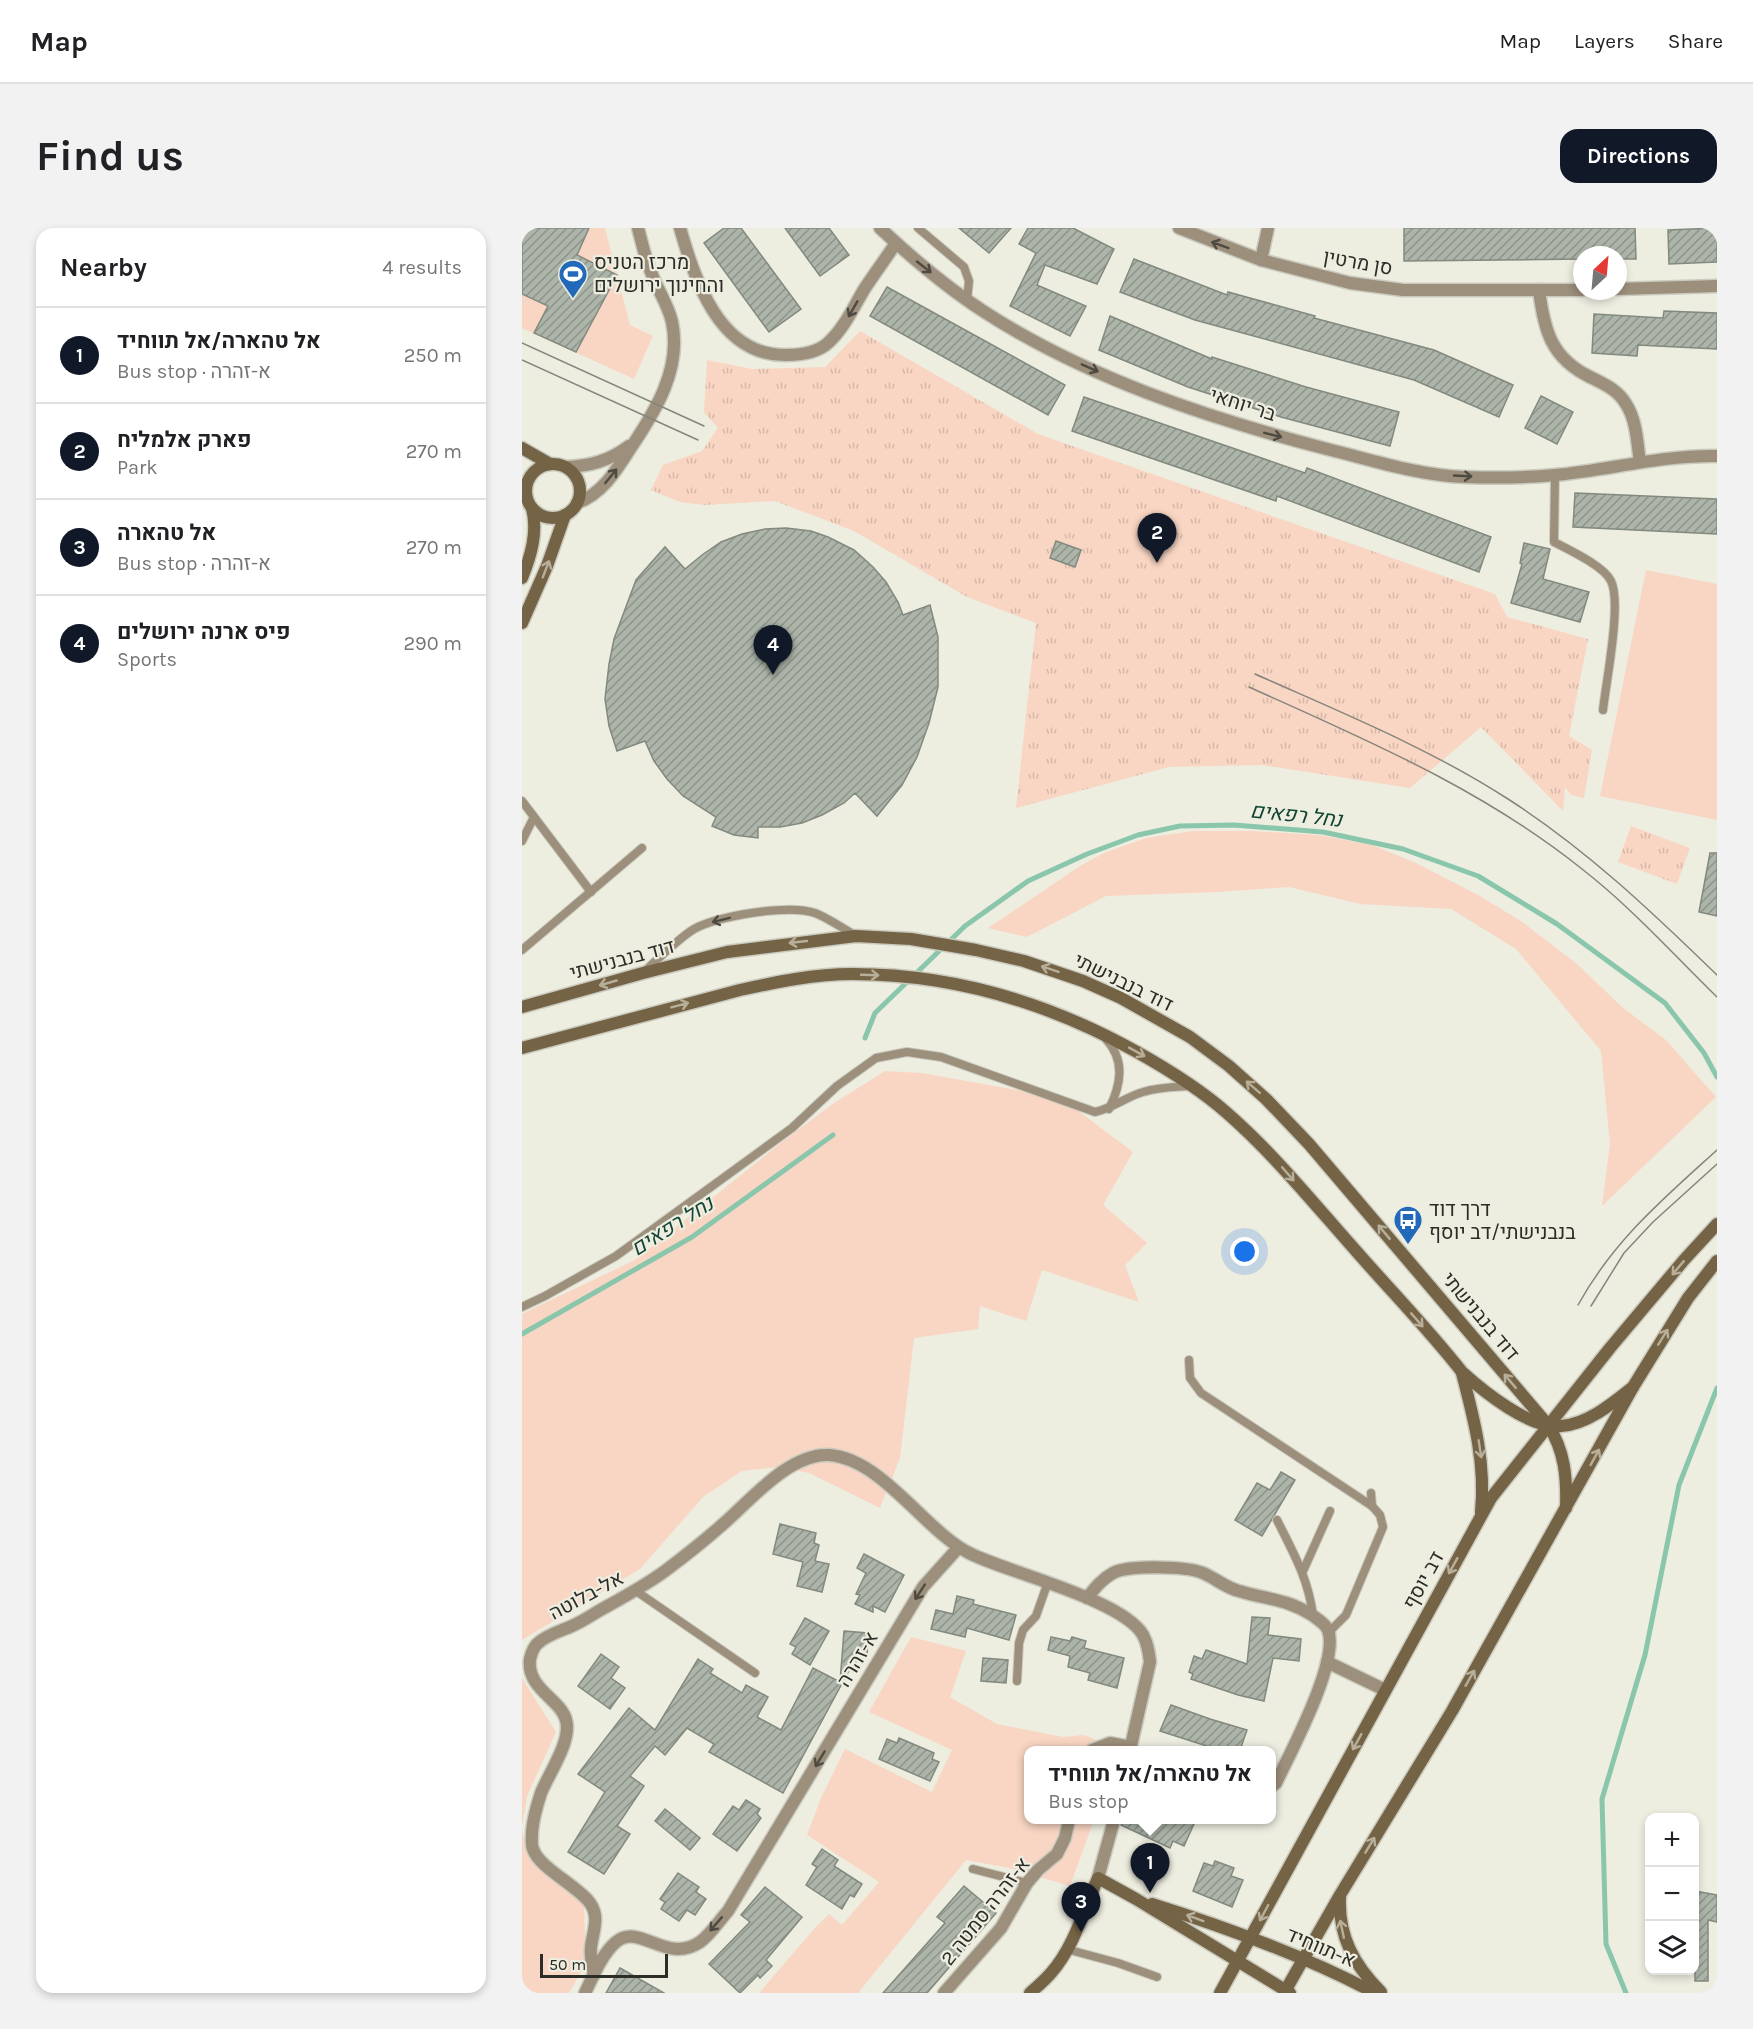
<!DOCTYPE html>
<meta charset="utf-8">
<style>
:root{--surface:#fff;--page:#f2f2f2;--text:#202124;--muted:#757577;--line:#e0e0e0;--accent:#111827}
body{margin:0;font-family:Karla,Heebo,sans-serif;background:var(--page);color:var(--text)}
.controls{position:absolute;right:18px;bottom:18px;display:grid;overflow:hidden;border-radius:12px;box-shadow:0 3px 9px #0003}
.controls button{width:54px;height:54px;display:grid;place-items:center;padding:0;border:0;border-bottom:2px solid var(--line);background:var(--surface);color:var(--text);font:30px sans-serif}
.compass{position:absolute;left:1051px;top:18px;width:54px;height:54px;border-radius:50%;background:var(--surface);box-shadow:0 3px 9px #0003;rotate:26deg}
.scale{position:absolute;left:18px;bottom:15px;width:128px;box-sizing:border-box;padding-left:6px;border:3px solid #2d2d28;border-top:0;font-size:16px;line-height:21px;white-space:nowrap;color:#2d2d28;-webkit-text-stroke:4px #edede0;paint-order:stroke}
.you{position:absolute;left:723px;top:1024px;width:21px;height:21px;margin:-15px;border:4px solid #fff;border-radius:50%;background:#1a73e8;box-shadow:0 0 0 9px #1a73e833}
.badge{display:grid;place-items:center;width:39px;height:39px;border-radius:50%;background:var(--accent);color:#fff;font-size:20px;font-weight:700}
.pin{position:absolute;translate:-50% -50px;filter:drop-shadow(0 2px 3px #0008)}
.pin::after{content:'';position:absolute;top:32px;width:21px;height:18px;background:inherit;clip-path:polygon(0 0,100% 0,50% 100%)}
.popup{position:absolute;left:502px;top:1518px;width:252px;height:78px;box-sizing:border-box;display:grid;place-content:center;border-radius:12px;background:var(--surface);filter:drop-shadow(0 2px 4px #0005);font-size:20px;white-space:nowrap;color:var(--muted)}
.popup b{font-size:22px;color:var(--text)}
.popup::after{content:'';position:absolute;left:50%;top:100%;margin-left:-12px;border:12px solid transparent;border-top-color:var(--surface)}
.list{margin:0;padding:0;list-style:none}
h2{display:flex;justify-content:space-between;align-items:center;height:78px;margin:0;padding:0 24px;font-size:26px}
h2 small{font-size:20px;font-weight:400;color:var(--muted)}
.list li{display:grid;grid-template-columns:39px 1fr auto;gap:18px;align-items:center;box-sizing:border-box;height:96px;padding:0 24px;border-top:2px solid var(--line)}
.list b{display:block;font-size:22px;white-space:nowrap}
.list p{margin:0;font-size:20px;white-space:nowrap;color:var(--muted)}
.list em{font-size:20px;font-style:normal;color:var(--muted)}
.icon{flex:none;width:33px;height:33px;fill:none;stroke:currentColor;stroke-width:2;stroke-linecap:round;stroke-linejoin:round}
.map{position:relative;flex:none;width:1195px;height:1765px;overflow:hidden;border-radius:18px}
header{display:flex;align-items:center;gap:36px;box-sizing:border-box;height:84px;padding:0 30px;background:var(--surface);border-bottom:2px solid var(--line)}
header strong{font-size:28px}
nav{display:flex;gap:33px;margin-inline-start:auto;font-size:21px}
.intro{display:flex;align-items:center;justify-content:space-between;box-sizing:border-box;height:144px;padding:0 36px}
h1{margin:0;font-size:42px}
.button{padding:15px 27px;border-radius:18px;background:var(--accent);color:#fff;font-size:21px;font-weight:700}
main{display:flex;gap:36px;padding:0 36px}
aside{flex:1;background:var(--surface);border-radius:18px;box-shadow:0 3px 9px #0003}
.map>svg:first-child{display:block}
</style>
<header>
<strong>Map</strong>
<nav><a>Map</a><a>Layers</a><a>Share</a></nav>
</header>
<div class="intro"><h1>Find us</h1><a class="button">Directions</a></div>
<main>
<aside>
<h2>Nearby<small>4 results</small></h2>
<ul class="list">
<li><span class="badge">1</span><div><b>אל טהארה/אל תווחיד</b><p>Bus stop · א-זהרה</p></div><em>250 m</em></li>
<li><span class="badge">2</span><div><b>פארק אלמליח</b><p>Park</p></div><em>270 m</em></li>
<li><span class="badge">3</span><div><b>אל טהארה</b><p>Bus stop · א-זהרה</p></div><em>270 m</em></li>
<li><span class="badge">4</span><div><b>פיס ארנה ירושלים</b><p>Sports</p></div><em>290 m</em></li>
</ul>
</aside>
<div class="map">
<svg width="1195" height="1765" viewBox="0 0 1195 1765">
<defs>
<pattern id="park-tufts" width="24" height="20" patternUnits="userSpaceOnUse" patternTransform="scale(1.5)"><rect width="24" height="20" fill="#f9d6c3"/><path d="M3 7l-1-3M5 7V3M7 7l1-3M15 17l-1-3M17 17v-4M19 17l1-3" fill="none" stroke="#d6b8a8"/></pattern>
<pattern id="building-hatch" width="6" height="6" patternUnits="userSpaceOnUse" patternTransform="scale(1.5)"><rect width="6" height="6" fill="#adb5aa"/><path d="M-1 1l2-2M0 6l6-6M5 7l2-2" fill="none" stroke="#8d948a"/></pattern>
</defs>
<rect width="100%" height="100%" fill="#edede0"/>
<g fill="#f9d6c3">
<polygon points="0,0 83,0 108,97 131,108 112,151 0,100"/>
<polygon points="1124,342 1195,356 1195,592 1078,568"/>
<polygon points="671,603 730,603 797,607 850,617 894,635 956,667 999,693 1055,736 1100,779 1144,812 1194,869 1080,978 1088,916 1079,823 994,721 929,681 838,676 767,659 695,664 584,668 505,709 466,700 558,638 582,625 624,610"/>
<polygon points="363,843 400,845 539,870 611,924 581,977 625,1015 603,1037 617,1074 520,1042 504,1093 458,1078 456,1101 392,1110 378,1230 358,1280 287,1245 256,1239 220,1243 181,1269 118,1341 0,1412 0,1086 113,1032 255,918 309,877"/>
<polygon points="389,1409 444,1423 428,1469 475,1496 541,1509 562,1507 591,1519 590,1522 506,1522 506,1592 572,1592 548,1658 487,1640 444,1632 336,1765 237,1765 292,1701 307,1686 320,1697 357,1654 285,1607 299,1570 323,1521 410,1564 430,1522 347,1484"/>
<polygon points="0,1450 34,1504 5,1568 0,1599"/>
<polygon points="0,1601 6,1627 23,1647 62,1674 64,1735 47,1765 0,1765"/>
</g>
<g fill="url(#park-tufts)">
<polygon points="338,103 516,206 973,366 985,389 1066,411 1047,508 1070,522 1062,570 1049,567 1043,559 1041,583 959,499 888,560 740,537 647,539 494,580 514,395 445,369 332,303 253,273 182,277 158,274 129,262 141,237 180,223 196,200 182,184 185,132 230,141 303,139"/>
<polygon points="1109,598 1168,620 1155,656 1096,634"/>
</g>
<g fill="none" stroke-linecap="round" stroke-linejoin="round">
<g stroke="#89c6ac" stroke-width="5">
<polyline points="343,810 353,785 443,698 506,653 565,626 616,607 658,598 712,597 801,604 881,621 956,648 1035,696 1143,775 1182,825 1195,849"/>
<polyline points="0,1106 170,1009 311,907"/>
<polyline points="1104,1765 1084,1716 1080,1571 1123,1427 1157,1257 1195,1160"/>
</g>
</g>
<g fill="url(#building-hatch)" stroke="#82897f" stroke-width="1.5">
<polygon points="0,0 67,0 55,27 95,47 54,124 12,105 26,78 0,66"/>
<polygon points="202,0 219,0 279,81 247,104 182,15"/>
<polygon points="263,0 307,0 327,27 298,48"/>
<polygon points="437,0 489,0 467,25"/>
<polygon points="506,0 551,0 592,21 575,56 523,37 515,57 564,78 548,108 488,78 514,25 497,16"/>
<polygon points="882,0 1113,0 1114,31 1096,31 1096,27 1060,27 1060,31 882,33"/>
<polygon points="1195,0 1195,34 1147,36 1146,2"/>
<polygon points="612,31 705,67 706,64 793,88 792,90 912,122 991,157 977,189 892,152 673,92 598,64"/>
<polygon points="365,59 543,157 526,187 348,88"/>
<polygon points="1142,83 1195,85 1195,121 1116,117 1115,128 1070,125 1072,86 1141,90"/>
<polygon points="588,88 690,131 690,129 784,159 877,184 868,218 759,189 666,159 577,122"/>
<polygon points="1019,168 1051,184 1035,216 1003,200"/>
<polygon points="562,169 783,245 785,240 969,309 957,344 755,268 754,273 550,203"/>
<polygon points="1053,265 1195,271 1195,306 1051,299"/>
<polygon points="264,300 289,303 306,309 332,322 351,339 364,354 376,374 381,387 408,377 416,409 416,459 407,495 395,529 380,557 355,588 333,565 322,575 300,587 280,595 258,599 236,599 236,610 212,607 190,598 194,589 161,568 145,551 132,533 123,513 95,523 87,498 83,471 87,436 92,411 114,352 143,319 163,341 180,327 199,314 220,306 243,301"/>
<polygon points="534,313 559,322 553,339 528,330"/>
<polygon points="1002,315 1028,321 1021,351 1067,364 1058,394 989,375 1000,336 998,335"/>
<polygon points="1188,625 1195,625 1195,688 1177,684"/>
<polygon points="759,1244 773,1252 740,1308 713,1292 735,1255 748,1262"/>
<polygon points="258,1296 294,1305 292,1315 297,1317 293,1333 307,1336 300,1364 275,1358 281,1334 251,1326"/>
<polygon points="342,1326 382,1347 363,1384 351,1378 351,1384 333,1376 338,1367 334,1366 344,1345 335,1340"/>
<polygon points="435,1368 452,1372 451,1376 494,1387 487,1412 445,1400 443,1409 409,1401 414,1382 431,1386"/>
<polygon points="730,1389 748,1390 746,1407 779,1411 777,1433 751,1430 742,1473 716,1467 669,1451 671,1446 667,1444 672,1428 680,1431 684,1422 725,1436"/>
<polygon points="283,1390 307,1403 288,1437 270,1426 274,1419 268,1416"/>
<polygon points="322,1403 346,1405 345,1430 334,1429 334,1438 330,1437 261,1565 187,1524 192,1516 165,1500 143,1527 133,1518 108,1548 122,1558 95,1598 108,1606 82,1646 46,1624 83,1564 56,1546 107,1480 133,1502 176,1431 191,1441 188,1445 220,1465 224,1457 246,1469 235,1489 259,1502 291,1440 318,1454"/>
<polygon points="529,1409 548,1413 550,1409 564,1413 562,1420 602,1430 595,1460 566,1452 568,1445 546,1439 548,1428 526,1422"/>
<polygon points="79,1426 97,1439 89,1450 103,1460 88,1481 56,1458"/>
<polygon points="461,1430 486,1432 484,1455 459,1453"/>
<polygon points="649,1477 688,1491 725,1502 718,1522 697,1522 638,1503"/>
<polygon points="377,1510 412,1525 410,1531 417,1534 408,1553 357,1531 365,1511 375,1515"/>
<polygon points="224,1572 238,1581 235,1586 239,1590 215,1623 191,1606 211,1578 217,1582"/>
<polygon points="143,1581 178,1610 168,1622 133,1593"/>
<polygon points="600,1592 663,1592 672,1596 662,1618 651,1613 648,1620 599,1597"/>
<polygon points="300,1621 316,1632 312,1638 340,1656 332,1669 328,1667 320,1681 284,1657 295,1639 290,1636"/>
<polygon points="693,1633 712,1640 709,1648 721,1652 710,1679 671,1663 682,1635 691,1638"/>
<polygon points="156,1645 177,1659 174,1664 184,1671 173,1687 165,1682 157,1693 139,1681 143,1674 138,1671"/>
<polygon points="442,1658 474,1685 405,1765 361,1765 423,1695 415,1689"/>
<polygon points="243,1659 280,1689 244,1732 250,1738 238,1750 236,1747 218,1765 187,1736 228,1694 219,1687"/>
<polygon points="1173,1663 1195,1667 1195,1694 1186,1692 1186,1753 1173,1753"/>
<polygon points="98,1740 142,1765 84,1765"/>
</g>
<g fill="none" stroke-linecap="round" stroke-linejoin="round">
<g stroke="#cacabf" stroke-width="10">
<g id="lane">
<polyline points="396,0 442,39 447,53 445,72"/>
<path d="M1033 247 1032 314C1047 322 1082 338 1089 353 1100 375 1084 454 1081 482"/>
<polyline points="0,573 69,664"/>
<polyline points="0,613 12,589"/>
<polyline points="0,722 120,620"/>
<path d="M123 743C136 731 157 710 172 701 196 688 266 676 293 685 306 690 320 700 333 707"/>
<path d="M583 810C604 832 599 857 587 881"/>
<path d="M0 1079 23 1068 94 1028 270 900 315 858 354 830 385 824 419 829 573 884C591 880 604 869 621 864 636 859 652 859 668 858"/>
<polyline points="667,1132 668,1150 679,1165 850,1278 858,1287 861,1299 824,1387 807,1404"/>
<polyline points="849,1265 850,1278"/>
<path d="M755 1292C771 1324 787 1352 791 1388"/>
<polyline points="781,1343 808,1283"/>
<polyline points="114,1363 233,1445"/>
<polyline points="495,1453 497,1415 501,1402 514,1388 526,1354"/>
<polyline points="451,1641 505,1655"/>
<polyline points="544,1721 596,1735 635,1749"/>
</g>
</g>
<g stroke="#cacabf" stroke-width="15">
<g id="street">
<path d="M158 0C173 52 197 128 264 127 280 127 296 125 307 114 323 99 332 78 343 60 353 45 364 30 374 15"/>
<path d="M358 0C390 30 424 59 461 83 564 150 686 190 805 221 850 232 895 247 942 249 972 250 1003 250 1033 247 1087 242 1140 227 1195 228"/>
<polyline points="657,0 739,32 828,55 881,62 1060,62"/>
<polyline points="739,32 746,0"/>
<polyline points="1096,61 1195,58"/>
<path d="M1017 62C1022 102 1029 130 1068 149 1082 156 1096 162 1104 176 1115 193 1115 215 1118 234"/>
<path d="M44 239C68 238 87 233 107 218"/>
<path d="M55 275C80 266 94 243 108 221 133 184 160 141 150 94 146 76 135 61 129 44 123 30 120 15 116 0"/>
<path d="M565 1370C573 1360 580 1351 591 1345 607 1337 664 1338 681 1345 693 1350 704 1360 717 1363 746 1372 763 1370 790 1387 796 1392 803 1395 806 1402 818 1433 768 1525 754 1555L750 1558"/>
<polyline points="805,1434 863,1462"/>
<polyline points="570,1522 588,1515 609,1519"/>
<polyline points="576,1650 592,1592"/>
<path d="M72 1747C70 1738 68 1728 69 1719 71 1703 78 1689 68 1675 56 1658 17 1640 11 1621 9 1617 10 1608 10 1604 11 1592 15 1577 19 1565 27 1545 50 1513 44 1492 39 1471 4 1461 8 1431 9 1427 12 1419 15 1416 24 1407 39 1403 50 1398 59 1394 67 1389 75 1384 98 1371 121 1359 143 1343 163 1328 182 1313 200 1297 228 1273 267 1225 307 1227 361 1231 402 1303 449 1326 488 1345 601 1372 621 1407 626 1416 627 1425 628 1434L608 1522"/>
<path d="M63 1765C71 1748 80 1726 94 1714 118 1694 144 1737 178 1714 188 1707 197 1693 206 1683L401 1359 436 1320"/>
<polyline points="422,1765 479,1700 505,1655 516,1642 535,1626 543,1610 547,1592"/>
</g>
</g>
<g stroke="#cacabf" stroke-width="15">
<g id="secondary">
<polyline points="0,220 28,236"/>
<circle cx="31" cy="263" r="27"/>
<path d="M0 350C9 328 16 304 10 280"/>
<polyline points="0,395 25,338 43,287"/>
<path d="M0 779 121 745 205 724 334 708 389 711 454 722 502 733 561 753 599 770 668 809 707 838 744 871 787 916 1026 1197C1043 1223 1045 1250 1044 1280"/>
<path d="M0 820 218 762C254 754 293 746 330 746 431 746 527 775 615 824 647 842 678 861 705 885 753 927 793 977 835 1024 870 1064 907 1102 940 1144 961 1163 1009 1202 1039 1198 1066 1196 1091 1175 1111 1159"/>
<path d="M940 1145C952 1191 964 1236 959 1284"/>
<path d="M818 1669C816 1708 832 1737 859 1764"/>
<path d="M630 1676C703 1699 785 1729 853 1765"/>
<path d="M508 1765C515 1759 523 1752 529 1745 552 1719 562 1682 576 1650L614 1671 768 1765"/>
<polyline points="698,1765 969,1270 1088,1120 1162,1032 1195,996"/>
<polyline points="762,1765 818,1667 930,1483 1111,1159 1166,1070 1195,1033"/>
</g>
</g>
<use href="#lane" stroke="#9c8f7b" stroke-width="8"/>
<use href="#street" stroke="#9c8f7b" stroke-width="12"/>
<use href="#secondary" stroke="#756345" stroke-width="12"/>
<g stroke="#85857c" stroke-width="1.5">
<polyline points="0,115 182,198"/>
<polyline points="0,132 176,212"/>
<path d="M733 446C818 484 907 520 986 571 1064 621 1129 683 1195 747"/>
<path d="M727 459C844 512 959 560 1060 641 1109 679 1151 726 1195 769"/>
<path d="M1056 1077C1092 1012 1141 971 1195 922"/>
<polyline points="1069,1078 1102,1025 1131,994 1195,936"/>
</g>
</g>
<defs><path id="oneway-shaft" d="M-6 0H5M1.5-3L5.5 0L1.5 3" fill="none" stroke-width="1.6" stroke-linecap="round" stroke-linejoin="round" transform="scale(1.5)"/></defs>
<g stroke="#4e4a41">
<use href="#oneway-shaft" transform="translate(698 17) rotate(-160)"/>
<use href="#oneway-shaft" transform="translate(402 39) rotate(38)"/>
<use href="#oneway-shaft" transform="translate(331 81) rotate(120)"/>
<use href="#oneway-shaft" transform="translate(568 140) rotate(24)"/>
<use href="#oneway-shaft" transform="translate(751 207) rotate(14)"/>
<use href="#oneway-shaft" transform="translate(89 248) rotate(-51)"/>
<use href="#oneway-shaft" transform="translate(941 248) rotate(3)"/>
<use href="#oneway-shaft" transform="translate(199 692) rotate(166)"/>
<use href="#oneway-shaft" transform="translate(398 1364) rotate(123)"/>
<use href="#oneway-shaft" transform="translate(298 1531) rotate(121)"/>
<use href="#oneway-shaft" transform="translate(194 1696) rotate(131)"/>
</g>
<g stroke="#b7af9a">
<use href="#oneway-shaft" transform="translate(24 341) rotate(-69)"/>
<use href="#oneway-shaft" transform="translate(276 714) rotate(174)"/>
<use href="#oneway-shaft" transform="translate(528 741) rotate(-162)"/>
<use href="#oneway-shaft" transform="translate(348 747) rotate(2)"/>
<use href="#oneway-shaft" transform="translate(86 755) rotate(164)"/>
<use href="#oneway-shaft" transform="translate(158 777) rotate(-15)"/>
<use href="#oneway-shaft" transform="translate(615 824) rotate(29)"/>
<use href="#oneway-shaft" transform="translate(731 859) rotate(-139)"/>
<use href="#oneway-shaft" transform="translate(766 946) rotate(49)"/>
<use href="#oneway-shaft" transform="translate(862 1004) rotate(-130)"/>
<use href="#oneway-shaft" transform="translate(1156 1040) rotate(130)"/>
<use href="#oneway-shaft" transform="translate(895 1092) rotate(49)"/>
<use href="#oneway-shaft" transform="translate(1141 1109) rotate(-58)"/>
<use href="#oneway-shaft" transform="translate(988 1153) rotate(-130)"/>
<use href="#oneway-shaft" transform="translate(958 1221) rotate(81)"/>
<use href="#oneway-shaft" transform="translate(1073 1229) rotate(-61)"/>
<use href="#oneway-shaft" transform="translate(931 1338) rotate(119)"/>
<use href="#oneway-shaft" transform="translate(948 1450) rotate(-60)"/>
<use href="#oneway-shaft" transform="translate(835 1514) rotate(119)"/>
<use href="#oneway-shaft" transform="translate(848 1617) rotate(-59)"/>
<use href="#oneway-shaft" transform="translate(742 1685) rotate(118)"/>
<use href="#oneway-shaft" transform="translate(673 1690) rotate(-160)"/>
<use href="#oneway-shaft" transform="translate(820 1701) rotate(-102)"/>
</g>
<defs>
<g id="stadium-pin" transform="scale(1.5)"><path d="M0 17L-7.5 6A9.5 9.5 0 1 1 7.5 6Z" fill="#2269b9" stroke="#edede0"/><path d="M0-5a6.5 5 0 1 0 0 10a6.5 5 0 1 0 0-10ZM-3.5-1.8h7v3.6h-7Z" fill="#fff"/></g>
<g id="bus-pin" transform="scale(1.5)"><path d="M0 17L-7.5 6A9.5 9.5 0 1 1 7.5 6Z" fill="#2269b9" stroke="#edede0"/><path d="M-5-6H5V4H4V6H2V4H-2V6H-4V4H-5ZM-3.5-4V0h7V-4ZM-3.5 1.2v1.5H-2V1.2ZM2 1.2v1.5H3.5V1.2Z" fill="#fff"/></g>
</defs>
<g fill-rule="evenodd">
<use href="#stadium-pin" x="51" y="46"/>
<use href="#bus-pin" x="886" y="992"/>
</g>
<g text-anchor="middle" stroke-width="4.5" stroke-linejoin="round" paint-order="stroke">
<g font-size="20" fill="#2d2d28" stroke="#edede0" text-anchor="start">
<text x="72" y="41">מרכז הטניס<tspan x="72" dy="23">והחינוך ירושלים</tspan></text>
<text x="907" y="988">דרך דוד<tspan x="907" dy="23">בנבנישתי/דב יוסף</tspan></text>
</g>
<g font-size="20" fill="#2d2d28" stroke="#edede0">
<text transform="translate(836 34) rotate(10)" y="7">סן מרטין</text>
<text transform="translate(721 176) rotate(18)" y="7">בר יוחאי</text>
<text transform="translate(100 731) rotate(-15)" y="7">דוד בנבנישתי</text>
<text transform="translate(602 754) rotate(26)" y="7">דוד בנבנישתי</text>
<text transform="translate(959 1088) rotate(50)" y="7">דוד בנבנישתי</text>
<text transform="translate(901 1352) rotate(-61)" y="7">דב יוסף</text>
<text transform="translate(64 1367) rotate(-28)" y="7">אל-בלוטה</text>
<text transform="translate(335 1431) rotate(-59)" y="7">א-זהרה</text>
<text transform="translate(463 1683) rotate(-52)" y="7">א-זהרה סמטה 2</text>
<text transform="translate(799 1719) rotate(23)" y="7">א-תווחיד</text>
</g>
<g font-size="21" font-style="italic" fill="#124534" stroke="#edede0">
<text transform="translate(774 587) rotate(6)" y="7">נחל רפאים</text>
<text transform="translate(150 998) rotate(-32)" y="7">נחל רפאים</text>
</g>
</g>
</svg>
<div class="controls">
<button>+</button>
<button>−</button>
<button><svg class="icon" aria-label="layers" viewBox="0 0 24 24"><path d="M12 4l9 5-9 5-9-5zM3 14l9 5 9-5"/></svg></button>
</div>
<svg class="compass" viewBox="-18 -18 36 36"><path d="M0-13l5 13h-10z" fill="#e53935"/><path d="M0 13l5-13h-10z" fill="#757577"/></svg>
<div class="scale">50 m</div>
<div class="you"></div>
<div class="pin badge" style="left:628px;top:1665px">1</div>
<div class="popup"><b>אל טהארה/אל תווחיד</b>Bus stop</div>
<div class="pin badge" style="left:635px;top:335px">2</div>
<div class="pin badge" style="left:559px;top:1704px">3</div>
<div class="pin badge" style="left:251px;top:447px">4</div>
</div>
</main>
